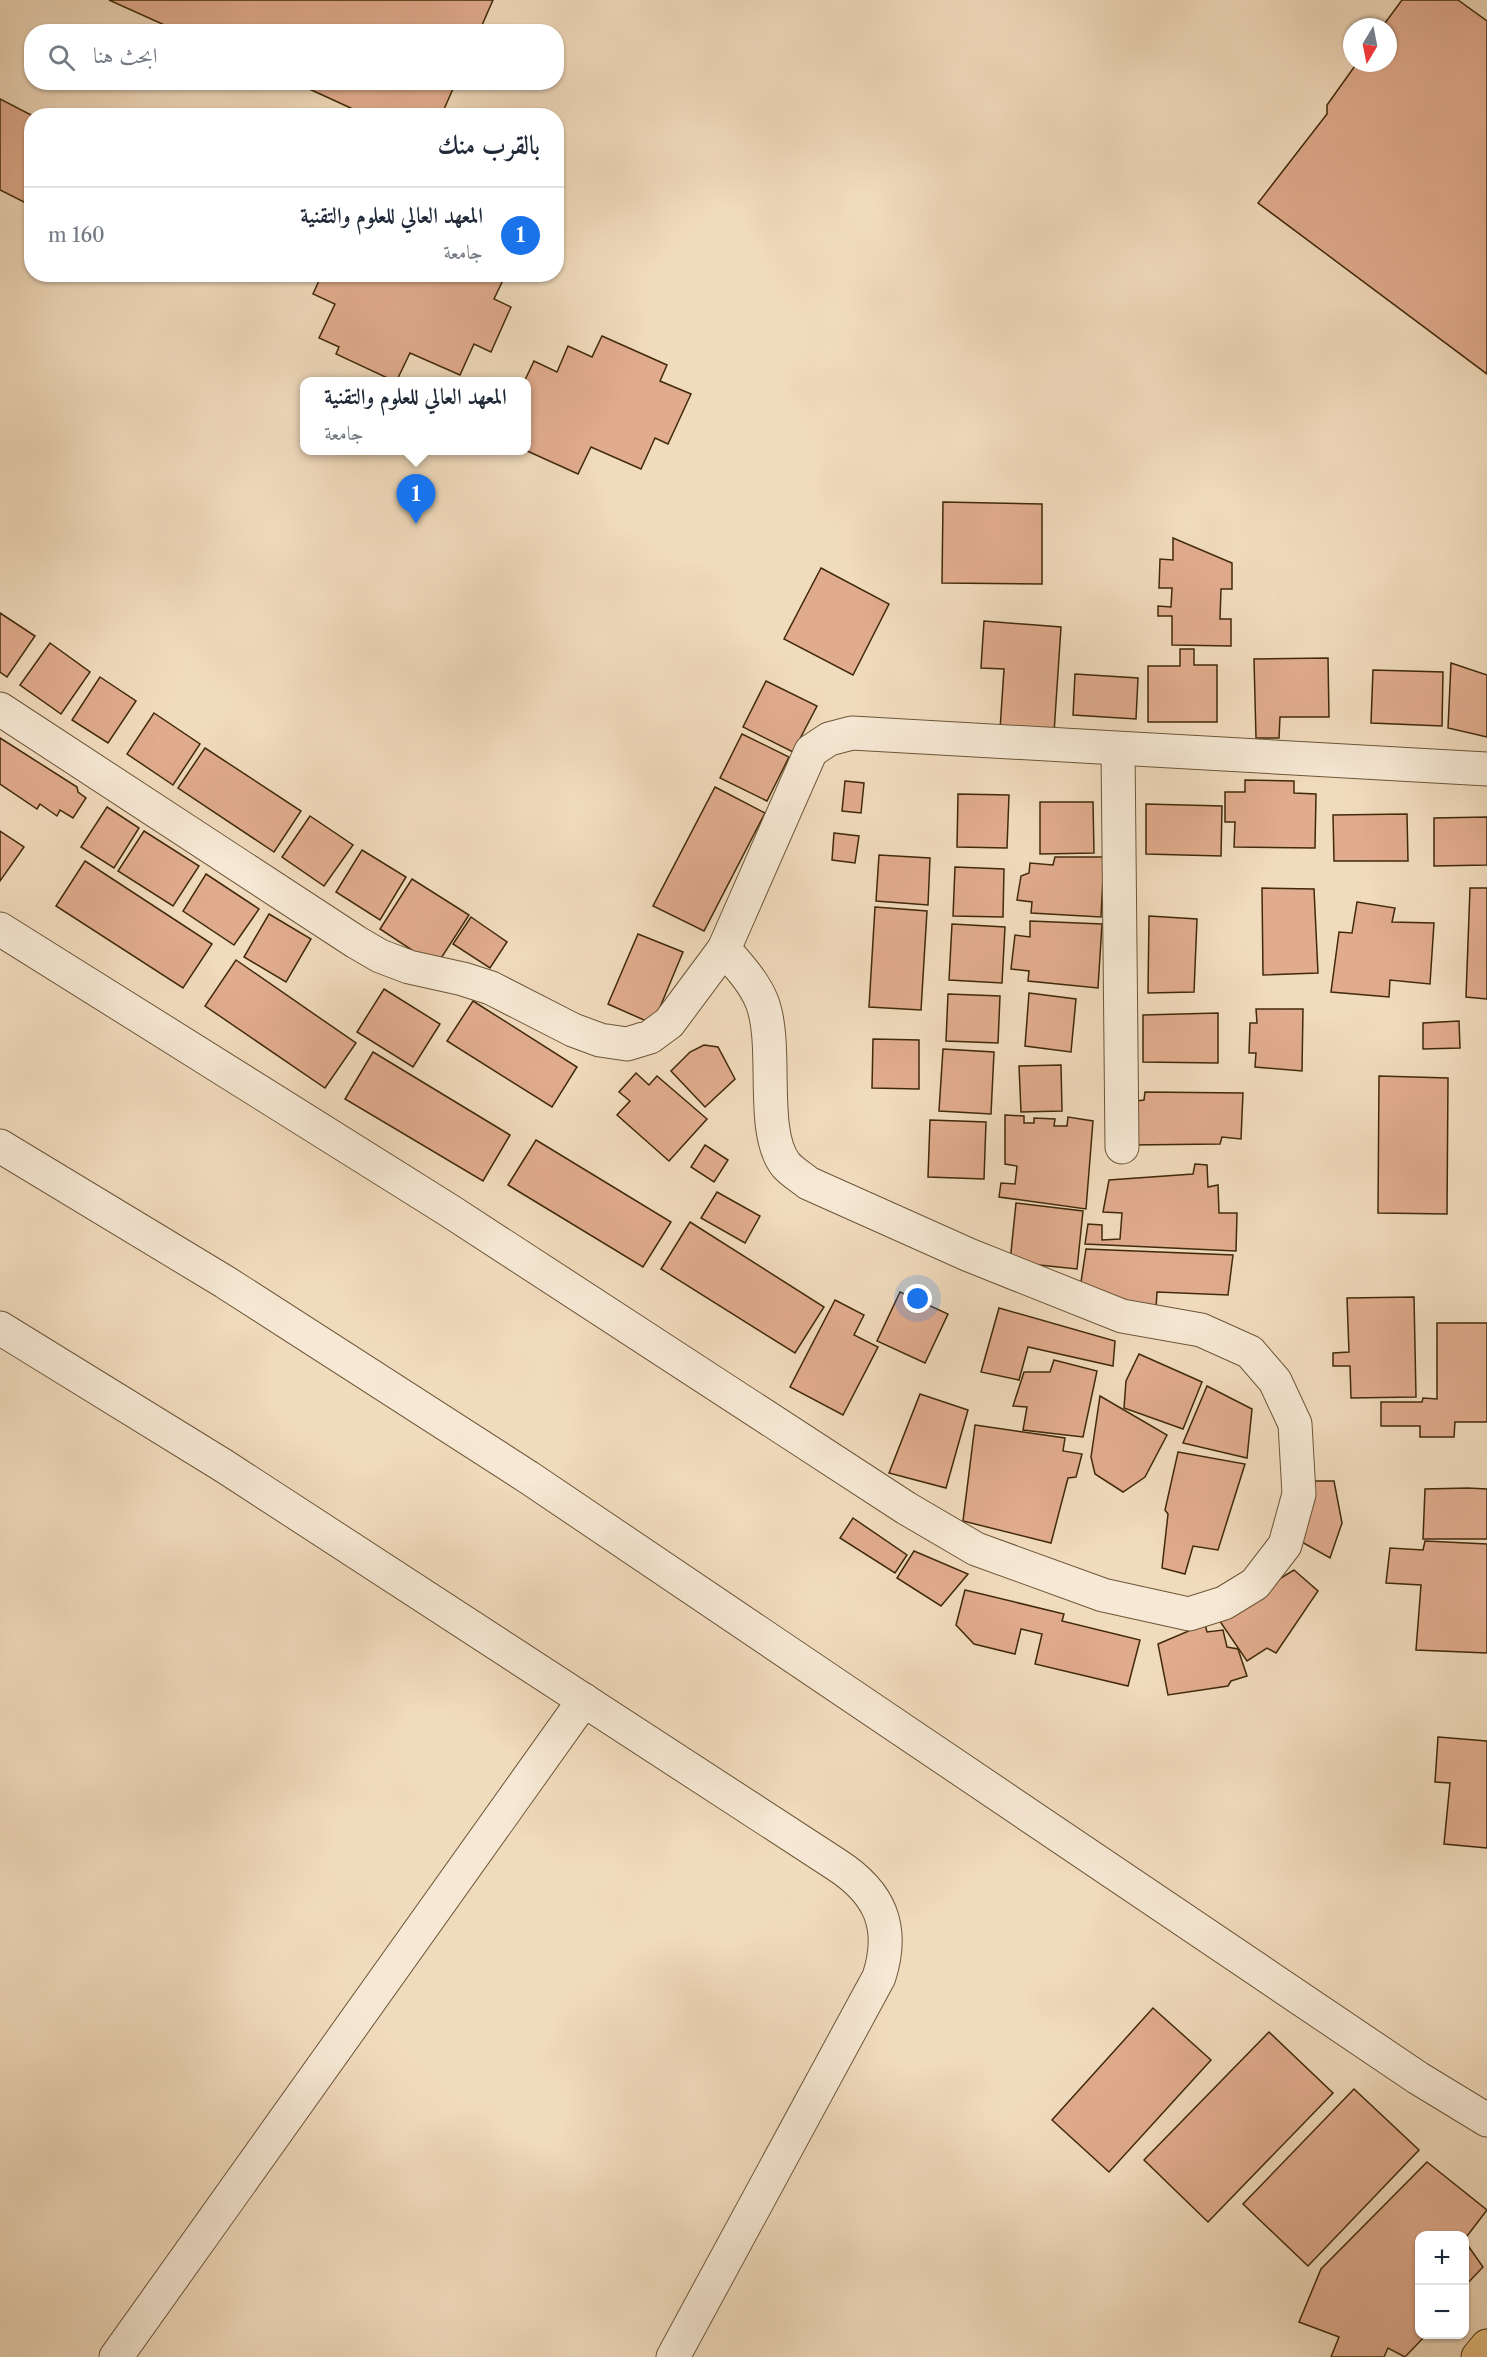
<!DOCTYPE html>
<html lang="ar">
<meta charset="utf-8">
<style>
:root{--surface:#fff;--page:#f6f6f7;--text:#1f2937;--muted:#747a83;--line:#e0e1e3;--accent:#1a73e8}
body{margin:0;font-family:"Libre Caslon Text",Amiri,serif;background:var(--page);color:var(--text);direction:rtl}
.controls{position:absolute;right:18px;bottom:18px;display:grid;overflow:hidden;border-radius:12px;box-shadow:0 2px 4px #0004}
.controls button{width:54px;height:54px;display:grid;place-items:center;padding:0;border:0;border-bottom:2px solid var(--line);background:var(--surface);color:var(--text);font:30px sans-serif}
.compass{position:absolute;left:1343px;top:18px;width:54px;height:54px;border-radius:50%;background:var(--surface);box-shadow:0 2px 4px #0004;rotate:190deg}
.you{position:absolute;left:918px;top:1299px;width:21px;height:21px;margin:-15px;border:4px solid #fff;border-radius:50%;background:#1a73e8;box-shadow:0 0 0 9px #1a73e833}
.badge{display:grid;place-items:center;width:39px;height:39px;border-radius:50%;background:var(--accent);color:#fff;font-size:20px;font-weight:700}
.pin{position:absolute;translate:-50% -50px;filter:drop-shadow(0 2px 3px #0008)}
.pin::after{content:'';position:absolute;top:32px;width:21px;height:18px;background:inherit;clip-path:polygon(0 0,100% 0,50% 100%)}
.popup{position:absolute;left:300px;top:377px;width:231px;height:78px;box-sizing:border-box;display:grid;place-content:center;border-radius:12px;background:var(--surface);filter:drop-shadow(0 2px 4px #0005);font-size:20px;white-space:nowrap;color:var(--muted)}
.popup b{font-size:22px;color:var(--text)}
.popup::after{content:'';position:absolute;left:50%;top:100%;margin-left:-12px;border:12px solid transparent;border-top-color:var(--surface)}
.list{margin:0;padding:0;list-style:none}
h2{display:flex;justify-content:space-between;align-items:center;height:78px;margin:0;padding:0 24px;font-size:26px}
h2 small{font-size:20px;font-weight:400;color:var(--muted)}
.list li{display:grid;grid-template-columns:39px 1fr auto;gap:18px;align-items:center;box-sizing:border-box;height:96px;padding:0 24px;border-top:2px solid var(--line)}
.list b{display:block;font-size:22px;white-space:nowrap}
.list p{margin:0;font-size:20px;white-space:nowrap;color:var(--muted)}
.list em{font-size:20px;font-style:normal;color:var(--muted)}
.icon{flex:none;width:33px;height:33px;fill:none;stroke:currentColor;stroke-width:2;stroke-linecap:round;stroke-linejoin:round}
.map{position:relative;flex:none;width:1487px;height:2357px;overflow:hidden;direction:ltr}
.search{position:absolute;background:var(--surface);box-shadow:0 2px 4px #0004;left:24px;top:24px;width:540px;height:66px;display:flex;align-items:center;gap:15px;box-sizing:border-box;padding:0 21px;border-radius:24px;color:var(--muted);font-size:22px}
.panel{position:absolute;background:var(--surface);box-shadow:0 2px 4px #0004;left:24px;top:108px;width:540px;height:174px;border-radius:24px;direction:rtl}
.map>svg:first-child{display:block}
</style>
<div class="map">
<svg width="1487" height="2357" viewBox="0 0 1487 2357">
<rect width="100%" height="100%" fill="#f1dbbd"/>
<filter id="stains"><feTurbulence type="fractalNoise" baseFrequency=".00333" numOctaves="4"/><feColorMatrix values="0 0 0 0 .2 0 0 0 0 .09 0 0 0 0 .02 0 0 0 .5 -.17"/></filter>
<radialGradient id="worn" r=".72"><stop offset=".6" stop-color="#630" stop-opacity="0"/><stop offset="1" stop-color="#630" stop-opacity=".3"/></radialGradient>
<g fill="#e1ac8e" stroke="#402a0a" stroke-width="1.5">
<polygon points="109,0 493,0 479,32 180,32"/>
<polygon points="1402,0 1458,0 1487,21 1487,374 1258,203 1327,114 1327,105 1357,63 1388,63 1388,27 1382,27"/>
<polygon points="294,82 456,82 441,116 368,116"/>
<polygon points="0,99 33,116 32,206 0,190"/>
<polygon points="322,274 506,274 494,299 511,307 491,352 474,344 460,375 410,353 396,382 336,354 339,347 319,338 335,304 313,294"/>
<polygon points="602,336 667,365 660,381 691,394 668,444 655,438 641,469 591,447 578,474 525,450 527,450 527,382 524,382 534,361 557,372 568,346 592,357"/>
<polygon points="943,502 1042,504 1042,584 942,583"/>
<polygon points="1173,538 1232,563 1232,589 1221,589 1220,619 1231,619 1231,646 1172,645 1172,616 1158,616 1158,606 1171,607 1172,588 1159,588 1160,559 1173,560"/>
<polygon points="821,568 889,604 853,675 784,639"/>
<polygon points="0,613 35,636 7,677 0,672"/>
<polygon points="984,621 1061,627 1054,733 1000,730 1004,669 981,668"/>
<polygon points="50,643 90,672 61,714 20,685"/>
<polygon points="1180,649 1194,649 1194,665 1217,665 1217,722 1148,722 1148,666 1180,666"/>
<polygon points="1328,658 1329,717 1280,717 1279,738 1256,738 1254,659"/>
<polygon points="1451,663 1487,675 1487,737 1448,728"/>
<polygon points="1373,670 1443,672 1442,726 1371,723"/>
<polygon points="1075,674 1138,678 1136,719 1073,715"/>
<polygon points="100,677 136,701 108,743 72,720"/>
<polygon points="766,681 817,706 793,752 743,727"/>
<polygon points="154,713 200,744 173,785 127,754"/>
<polygon points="742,734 789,757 767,801 720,778"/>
<polygon points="0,738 77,787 78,792 86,798 73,818 60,810 57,816 40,804 37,809 0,784"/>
<polygon points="205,748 301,811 274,852 178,788"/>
<polygon points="1245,780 1294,781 1294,793 1316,794 1315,848 1234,847 1235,822 1225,822 1225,792 1245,792"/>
<polygon points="845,781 864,783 861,813 842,811"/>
<polygon points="715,787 765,813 704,931 653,906"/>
<polygon points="958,794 1009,795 1007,848 957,847"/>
<polygon points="1040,802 1093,802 1094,853 1040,854"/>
<polygon points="1146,804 1222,806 1221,856 1146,854"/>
<polygon points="107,807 139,828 114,868 81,847"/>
<polygon points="1407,814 1408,861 1334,861 1333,815"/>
<polygon points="310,816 353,845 324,886 282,857"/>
<polygon points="1487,817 1487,865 1434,866 1434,818"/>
<polygon points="0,831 24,847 0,881"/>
<polygon points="144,831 199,866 173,906 118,871"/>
<polygon points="834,833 859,836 855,863 832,860"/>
<polygon points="362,850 406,877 380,920 336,892"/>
<polygon points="879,855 930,858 928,905 876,901"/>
<polygon points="1055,857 1104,857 1101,917 1031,913 1032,902 1017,900 1021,876 1029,873 1030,863 1053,865"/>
<polygon points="85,861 212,944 183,988 56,906"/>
<polygon points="955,867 1004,869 1003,917 953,916"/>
<polygon points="206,874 259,909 234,945 183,911"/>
<polygon points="412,879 469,915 436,966 380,929"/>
<polygon points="1262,888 1314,889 1318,973 1263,975"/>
<polygon points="1470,888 1487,888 1487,999 1466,997"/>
<polygon points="1357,902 1395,908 1392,922 1434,923 1430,984 1390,980 1389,997 1331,992 1339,932 1352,933"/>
<polygon points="875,907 927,911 921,1010 869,1007"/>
<polygon points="269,914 311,939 286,982 244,957"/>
<polygon points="1149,916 1197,919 1194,992 1148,993"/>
<polygon points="471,917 507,942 490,968 453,944"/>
<polygon points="1030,921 1102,924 1098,988 1028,981 1029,971 1011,969 1015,935 1030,937"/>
<polygon points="952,924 1005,927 1002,983 949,980"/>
<polygon points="638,934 683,952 653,1024 608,1004"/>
<polygon points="236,960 356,1043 325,1088 205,1006"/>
<polygon points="384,989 440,1024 413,1067 357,1032"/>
<polygon points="1029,993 1076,999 1071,1052 1025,1046"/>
<polygon points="948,994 1000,996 998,1043 946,1041"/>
<polygon points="473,1001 577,1067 552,1107 447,1041"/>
<polygon points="1256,1009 1303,1009 1302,1071 1255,1067 1256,1053 1249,1053 1250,1023 1257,1023"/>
<polygon points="1218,1013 1218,1063 1143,1062 1143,1015"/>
<polygon points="1459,1021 1460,1048 1423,1049 1423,1023"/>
<polygon points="873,1039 919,1040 919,1089 872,1088"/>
<polygon points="704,1045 718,1047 735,1079 705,1107 671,1071 690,1052"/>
<polygon points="943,1049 994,1052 991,1114 939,1111"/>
<polygon points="373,1052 510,1135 483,1181 345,1099"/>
<polygon points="1061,1065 1062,1111 1021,1112 1019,1066"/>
<polygon points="636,1073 649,1085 657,1076 707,1119 669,1161 617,1115 630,1101 619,1092"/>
<polygon points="1379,1076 1448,1078 1447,1214 1378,1213"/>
<polygon points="1145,1092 1243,1093 1241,1139 1222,1137 1220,1144 1129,1145 1129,1102 1144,1100"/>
<polygon points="1005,1115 1024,1116 1024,1123 1034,1123 1034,1118 1055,1119 1054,1126 1067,1126 1068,1117 1093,1121 1086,1209 999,1197 1001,1183 1015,1184 1017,1166 1005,1164"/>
<polygon points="930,1120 986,1122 984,1179 928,1177"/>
<polygon points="536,1140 671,1222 643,1267 508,1185"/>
<polygon points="705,1145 728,1160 714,1182 691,1167"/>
<polygon points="1195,1164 1207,1165 1208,1187 1218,1185 1219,1213 1237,1213 1236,1251 1085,1244 1088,1224 1102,1225 1102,1240 1120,1239 1122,1213 1103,1212 1109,1180 1193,1174"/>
<polygon points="717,1192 760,1216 745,1243 701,1218"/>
<polygon points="1016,1203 1083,1211 1077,1269 1010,1262"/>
<polygon points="690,1222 824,1307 795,1353 661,1269"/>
<polygon points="1086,1249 1233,1255 1228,1295 1157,1292 1156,1309 1079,1295"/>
<polygon points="900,1292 948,1314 925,1363 877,1341"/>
<polygon points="1414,1297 1416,1397 1351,1398 1350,1366 1333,1366 1333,1353 1349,1352 1347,1298"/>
<polygon points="835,1300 864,1315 854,1335 878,1347 843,1415 790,1387"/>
<polygon points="999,1308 1115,1341 1113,1366 1028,1347 1019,1380 981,1372"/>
<polygon points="1437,1323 1487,1323 1487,1422 1455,1422 1454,1437 1420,1437 1420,1426 1381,1426 1381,1402 1422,1402 1423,1398 1437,1399"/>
<polygon points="1139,1354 1202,1382 1183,1429 1124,1408 1126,1381"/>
<polygon points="1054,1360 1097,1371 1083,1437 1023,1430 1027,1407 1013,1406 1024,1372 1050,1372"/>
<polygon points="1207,1386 1252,1409 1247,1458 1183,1443"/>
<polygon points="920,1394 968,1410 946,1488 889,1473"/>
<polygon points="1100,1396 1167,1435 1145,1477 1123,1492 1095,1474 1091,1457"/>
<polygon points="975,1425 1065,1438 1063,1451 1082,1454 1076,1477 1068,1478 1051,1543 963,1521"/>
<polygon points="1178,1452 1245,1464 1218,1550 1193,1546 1185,1574 1162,1568 1168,1514 1165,1510"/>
<polygon points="1304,1481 1334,1481 1342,1523 1330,1558 1293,1537"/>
<polygon points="1468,1488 1487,1489 1487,1539 1423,1539 1425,1489"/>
<polygon points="853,1518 907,1555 895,1573 840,1538"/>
<polygon points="1425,1541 1487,1544 1487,1653 1416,1650 1421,1585 1386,1583 1390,1548 1423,1550"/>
<polygon points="914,1551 968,1574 941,1606 897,1578"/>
<polygon points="1294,1570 1318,1591 1276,1653 1267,1648 1247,1661 1217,1617"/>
<polygon points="965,1590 1064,1614 1062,1621 1140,1640 1128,1686 1035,1664 1042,1634 1021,1629 1015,1654 974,1644 956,1625"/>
<polygon points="1205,1624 1207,1632 1223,1630 1227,1647 1238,1649 1247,1676 1231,1681 1228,1686 1168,1695 1158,1644"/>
<polygon points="1438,1737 1487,1741 1487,1848 1444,1844 1450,1783 1435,1782"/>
<polygon points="1153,2008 1211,2060 1109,2172 1052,2120"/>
<polygon points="1269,2032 1333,2093 1208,2222 1144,2160"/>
<polygon points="1354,2089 1419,2150 1308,2266 1243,2204"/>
<polygon points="1427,2162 1487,2210 1464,2240 1464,2236 1420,2236 1420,2334 1427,2334 1405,2357 1388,2348 1384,2357 1331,2357 1339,2337 1299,2322 1321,2269"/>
<polygon points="1464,2240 1483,2267 1464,2287"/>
</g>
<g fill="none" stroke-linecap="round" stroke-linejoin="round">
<g stroke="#6c5637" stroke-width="35">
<g id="street">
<polyline points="0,709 356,942 380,956 409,967 463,979 491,988 573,1030 600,1040 627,1044 650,1037 669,1023 724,949 811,751 829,739 852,733 1487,769"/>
<polyline points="1118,749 1122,1147"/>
<path d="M0 929 450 1211 906 1508 976 1549 1103 1595 1189 1614 1224 1603 1255 1584 1285 1545 1299 1494 1295 1424 1275 1381 1250 1352 1201 1330 1122 1316 969 1255 808 1183C801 1177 792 1172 786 1165 759 1132 779 1046 762 1002 754 982 738 965 724 949"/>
<polyline points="0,1146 225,1282 528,1477 1418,2078 1487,2120"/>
<path d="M0 1328 224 1466 837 1865C880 1893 895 1927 879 1977L673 2357"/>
<polyline points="116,2357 584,1700"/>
</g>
</g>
<g stroke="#402a0a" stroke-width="35">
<polyline id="primary" points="1478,2357 1487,2346"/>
</g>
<use href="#street" stroke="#f6e8d4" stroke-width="33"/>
<use href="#primary" stroke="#e8be7e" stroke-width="33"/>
</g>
<rect width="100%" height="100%" filter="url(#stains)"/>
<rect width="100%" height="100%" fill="url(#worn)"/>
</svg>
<div class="controls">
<button>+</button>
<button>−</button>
</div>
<svg class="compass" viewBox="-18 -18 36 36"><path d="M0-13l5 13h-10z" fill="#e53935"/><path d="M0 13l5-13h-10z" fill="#747a83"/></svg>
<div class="you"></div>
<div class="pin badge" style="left:416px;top:524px">1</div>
<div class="popup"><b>المعهد العالي للعلوم والتقنية</b>جامعة</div>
<div class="search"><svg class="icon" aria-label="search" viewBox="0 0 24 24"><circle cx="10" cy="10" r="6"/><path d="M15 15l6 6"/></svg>ابحث هنا</div>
<section class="panel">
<h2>بالقرب منك<small></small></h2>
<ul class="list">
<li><span class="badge">1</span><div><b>المعهد العالي للعلوم والتقنية</b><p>جامعة</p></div><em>160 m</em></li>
</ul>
</section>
</div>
